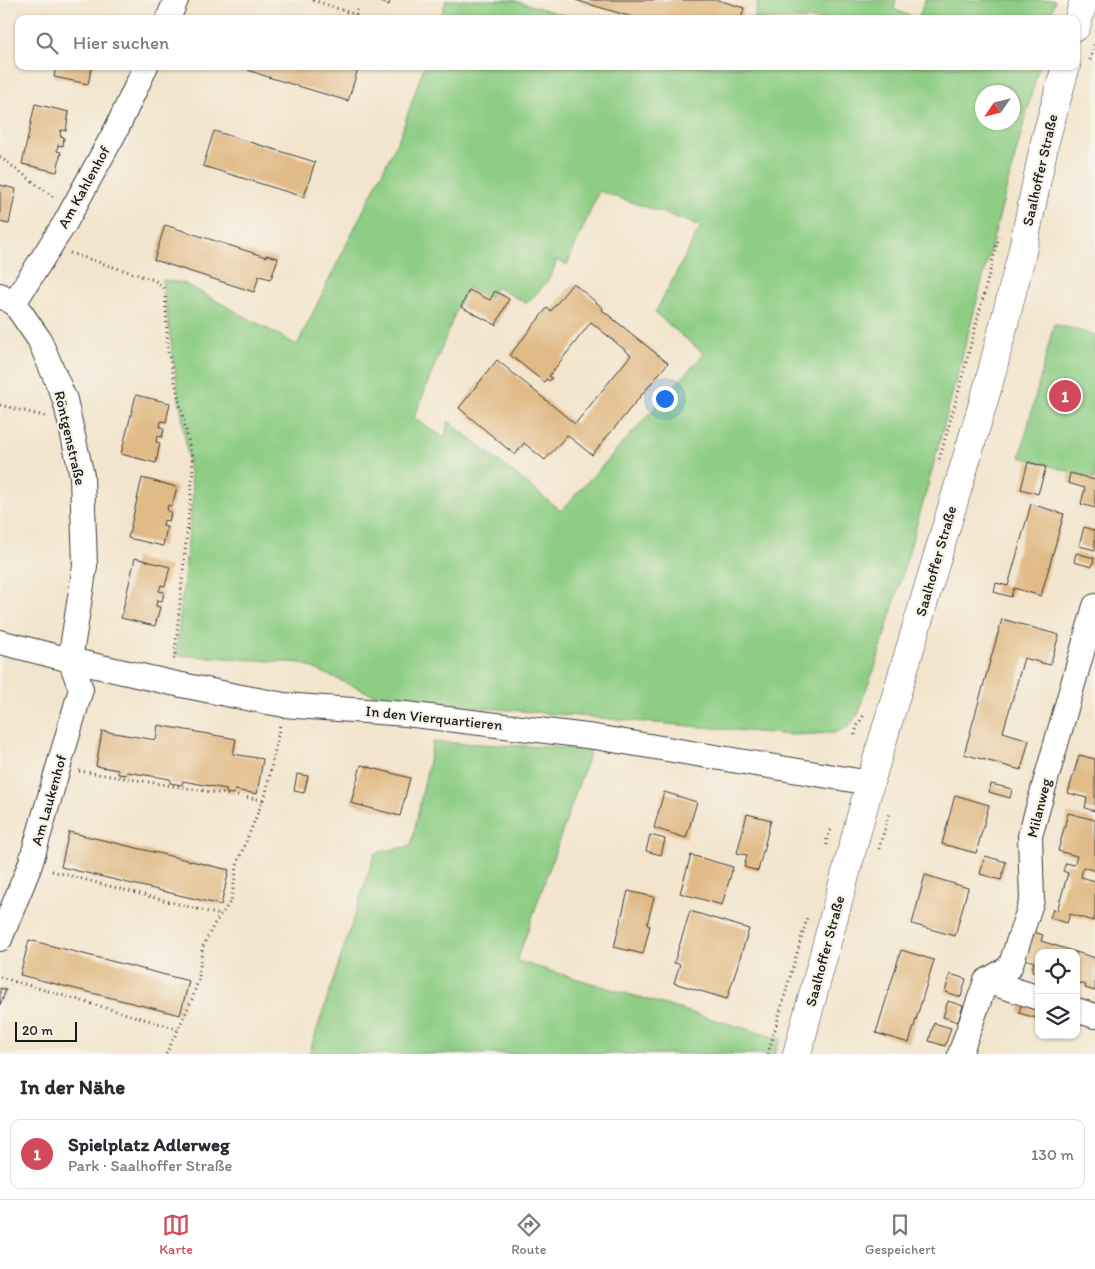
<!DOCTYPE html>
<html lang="de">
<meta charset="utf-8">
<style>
:root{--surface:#fff;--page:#f7f7f7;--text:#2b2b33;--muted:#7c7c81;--line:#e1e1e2;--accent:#d1495b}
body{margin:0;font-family:Itim,sans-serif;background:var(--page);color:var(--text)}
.controls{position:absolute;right:15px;bottom:15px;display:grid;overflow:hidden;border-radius:10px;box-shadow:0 1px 4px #0004}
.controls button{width:45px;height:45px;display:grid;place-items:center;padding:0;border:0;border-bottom:1px solid var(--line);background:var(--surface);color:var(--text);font:25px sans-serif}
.compass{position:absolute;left:975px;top:85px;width:45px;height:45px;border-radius:50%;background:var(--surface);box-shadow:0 1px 4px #0004;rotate:235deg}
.scale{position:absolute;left:15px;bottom:12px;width:62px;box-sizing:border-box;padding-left:5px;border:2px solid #1c1c1c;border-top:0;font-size:14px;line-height:18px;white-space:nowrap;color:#1c1c1c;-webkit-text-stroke:4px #f7f3e8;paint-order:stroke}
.you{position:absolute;left:664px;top:398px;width:18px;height:18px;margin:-12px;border:4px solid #fff;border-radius:50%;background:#1a73e8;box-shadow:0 0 0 8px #1a73e833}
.badge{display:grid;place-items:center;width:32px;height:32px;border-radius:50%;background:var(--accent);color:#fff;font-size:16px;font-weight:700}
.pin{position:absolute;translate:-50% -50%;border:2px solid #fff;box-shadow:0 1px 5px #0006}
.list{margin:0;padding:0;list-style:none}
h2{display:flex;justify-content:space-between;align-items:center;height:65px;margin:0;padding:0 20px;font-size:21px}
h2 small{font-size:16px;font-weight:400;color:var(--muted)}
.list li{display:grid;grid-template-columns:32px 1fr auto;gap:15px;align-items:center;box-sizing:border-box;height:70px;margin:0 10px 10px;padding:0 10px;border:1px solid var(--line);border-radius:10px}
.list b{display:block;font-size:19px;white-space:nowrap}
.list p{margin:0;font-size:16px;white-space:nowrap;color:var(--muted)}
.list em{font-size:16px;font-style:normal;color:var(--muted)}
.icon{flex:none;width:28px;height:28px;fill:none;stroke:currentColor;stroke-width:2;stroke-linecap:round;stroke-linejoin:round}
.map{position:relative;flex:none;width:1095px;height:1054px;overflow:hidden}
.search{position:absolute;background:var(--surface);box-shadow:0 1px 4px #0004;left:15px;right:15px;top:15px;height:55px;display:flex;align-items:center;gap:12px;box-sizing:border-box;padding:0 18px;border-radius:10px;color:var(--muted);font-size:19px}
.sheet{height:145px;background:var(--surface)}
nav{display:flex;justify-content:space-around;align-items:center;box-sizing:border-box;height:70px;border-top:1px solid var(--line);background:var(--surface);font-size:14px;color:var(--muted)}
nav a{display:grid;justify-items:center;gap:2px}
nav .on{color:var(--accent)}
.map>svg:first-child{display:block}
</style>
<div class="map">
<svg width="1095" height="1054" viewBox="0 0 1095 1054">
<rect width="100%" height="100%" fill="#f7f3e8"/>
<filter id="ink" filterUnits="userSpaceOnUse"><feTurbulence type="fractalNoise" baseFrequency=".02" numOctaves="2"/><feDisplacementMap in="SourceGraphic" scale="10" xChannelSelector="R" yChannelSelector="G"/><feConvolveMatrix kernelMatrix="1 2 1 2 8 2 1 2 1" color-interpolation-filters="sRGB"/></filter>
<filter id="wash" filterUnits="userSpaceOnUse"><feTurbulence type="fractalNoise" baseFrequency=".0096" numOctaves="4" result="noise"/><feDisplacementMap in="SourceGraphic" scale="20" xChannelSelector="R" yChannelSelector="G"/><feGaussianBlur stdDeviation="1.12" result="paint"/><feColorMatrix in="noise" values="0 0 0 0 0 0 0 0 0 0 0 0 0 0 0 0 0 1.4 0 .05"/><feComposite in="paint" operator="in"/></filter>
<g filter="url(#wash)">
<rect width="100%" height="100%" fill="#f3e5cd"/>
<g fill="#8dcd84" stroke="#547450" fill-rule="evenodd">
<polygon points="446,0 513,0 577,19 440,19"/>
<polygon points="758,0 896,0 894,9 917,19 754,19"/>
<polygon points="925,0 1055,0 1050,19 918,19"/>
<path d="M424 66H1039L927 489 876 665 863 697 859 713 848 727 834 733 792 735 407 701 374 695 301 663 176 655 193 493 162 280 184 283 297 345 401 134ZM1012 92V122H982V92ZM599 191 701 226 655 313 704 354 561 511 448 421 445 438 414 418 458 306 468 288 489 298 496 287 526 303C540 292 552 278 557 260L567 265Z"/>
<polygon points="1054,324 1095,335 1095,479 1020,457"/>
<polygon points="433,742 591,749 517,961 780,1039 775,1054 309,1054 375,853 411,846"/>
</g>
<g id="blocks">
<g fill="#e1bb87">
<polygon points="375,0 390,0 389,5"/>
<polygon points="575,0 718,0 744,8 741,19 639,19"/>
<polygon points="56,66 92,66 88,84 54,77"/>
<polygon points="249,66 359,66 348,101 268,77 248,70"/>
<polygon points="35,104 69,112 66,131 61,130 60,136 64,137 63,146 58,145 57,151 61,152 57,172 22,164"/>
<polygon points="214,131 315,162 304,197 203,166"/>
<polygon points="0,185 16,189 9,224 0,222"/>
<polygon points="165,225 266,257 266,255 278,258 271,279 259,276 254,292 154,260"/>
<polygon points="573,283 603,308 602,310 668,363 592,455 567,435 545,460 524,443 515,455 459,408 497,360 575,424 631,355 591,322 549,376 552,378 549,381 546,379 544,382 510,355 547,308 551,311"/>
<polygon points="469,290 490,300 495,291 509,299 496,325 461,307"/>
<polygon points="136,395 170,403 166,422 161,421 160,427 164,429 162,437 158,436 156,442 160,443 156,463 121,454"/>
<polygon points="1028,462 1046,467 1038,494 1021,489"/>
<polygon points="1070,473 1095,480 1095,508 1081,504 1085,488 1068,483"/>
<polygon points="142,478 177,487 172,506 168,505 167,511 171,512 169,521 164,520 163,526 167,527 163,546 128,538"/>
<polygon points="1031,504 1064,514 1041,596 1014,588 1011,597 994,592 996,583 1008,586"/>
<polygon points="1084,527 1095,531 1095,550 1079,546"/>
<polygon points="1076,553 1094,558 1092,567 1074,562"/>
<polygon points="135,558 170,567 165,586 161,585 159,591 164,592 162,601 157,600 156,606 160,607 155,626 121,618"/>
<polygon points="1002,619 1059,635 1050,665 1024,658 1003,732 1029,740 1021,770 964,754"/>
<polygon points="158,725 236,739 233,754 263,759 257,794 235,790 234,794 226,793 226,789 183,781 182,785 170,783 170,779 127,772 126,775 118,774 118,770 96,766 102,731 156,740"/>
<polygon points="1079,755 1095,759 1095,811 1085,808 1087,798 1068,793"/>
<polygon points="361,765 410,778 400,816 351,803"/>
<polygon points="297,774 308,776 304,793 294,791"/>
<polygon points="991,784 1012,789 1010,798 989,792"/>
<polygon points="664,792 697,802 686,838 654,828"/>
<polygon points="955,795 989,805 976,853 942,844"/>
<polygon points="1068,813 1095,820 1095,871 1083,867 1081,877 1095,881 1095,916 1093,921 1070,914 1067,923 1050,918 1053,909 1057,911 1068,873 1063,871 1066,863 1074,865 1077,856 1058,851"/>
<polygon points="747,814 771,820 758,871 744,867 747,855 737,853"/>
<polygon points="69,832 229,870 221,905 61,867"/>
<polygon points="650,835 665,839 661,855 646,851"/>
<polygon points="691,855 733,867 722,905 680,893"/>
<polygon points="985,856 1006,862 1001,880 980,874"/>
<polygon points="925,875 968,888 955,936 912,924"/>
<polygon points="628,891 654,897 647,925 650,926 643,954 614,947"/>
<polygon points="690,911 749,929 727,999 674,983 680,964 674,963"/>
<polygon points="1031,931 1043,935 1041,941 1095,958 1095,991 1085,988 1086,985 1076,982 1076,953 1039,953 1039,973 1032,971 1034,962 1022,958"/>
<polygon points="29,940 189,981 180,1015 20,975"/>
<polygon points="901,950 934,960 909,1043 876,1033"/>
<polygon points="950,974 966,979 961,997 945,992"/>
<polygon points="0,988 6,990 0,1005"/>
<polygon points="948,1001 963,1006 958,1022 943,1017"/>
<polygon points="1021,1005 1038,1011 1036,1018 1019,1013"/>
<polygon points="934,1023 951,1028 945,1046 929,1041"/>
</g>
</g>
</g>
<g filter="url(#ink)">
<use href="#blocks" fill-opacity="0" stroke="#3c3a37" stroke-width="1"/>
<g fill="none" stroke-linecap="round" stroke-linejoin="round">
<g stroke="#3c3a37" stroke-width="26">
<g id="minor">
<polyline points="168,19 176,0"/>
<polyline points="0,295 14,303 39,339 65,400 82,476 85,566 70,660"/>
<polyline points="14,303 65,223 116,130 146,66"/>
<polyline points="0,642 70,660 172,683 236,696 284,705 406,714 595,737 870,783"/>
<polyline points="0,939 30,865 81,689 70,660"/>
<polyline points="986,981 1039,998"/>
<polyline points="1076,1010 1095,1016"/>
<polyline points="960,1054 986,981 1010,967 1032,900 1030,836 1095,606"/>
</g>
</g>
<g stroke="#3c3a37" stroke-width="29">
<g id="major">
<polyline points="1076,27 1084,0"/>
<polyline points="797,1054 870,783 989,383 1022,253 1045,141 1066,66"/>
</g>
</g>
<g stroke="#3c3a37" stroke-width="3" stroke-dasharray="1 4" stroke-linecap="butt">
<polyline points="313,0 356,15 358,6"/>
<polyline points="1090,60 1095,41"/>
<polyline points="0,157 55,198"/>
<polyline points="70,253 154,280 162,286 165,292 168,351 192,457 193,472 174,662"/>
<polyline points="0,405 48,417"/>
<polyline points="938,464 960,386 999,236"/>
<polyline points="855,735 857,726 864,715"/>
<polyline points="79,771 263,800"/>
<polyline points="827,845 827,838 831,830"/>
<polyline points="879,849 889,814"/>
<polyline points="52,871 220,915"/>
<polyline points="0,977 178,1029"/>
<polyline points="166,1054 192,1000 199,977 202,948 215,923 231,901 238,861 266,793 280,725"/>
<polyline points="768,1054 807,918"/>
</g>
<use href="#minor" stroke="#fff" stroke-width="24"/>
<use href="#major" stroke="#fff" stroke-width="28"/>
</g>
</g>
<g text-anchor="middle" stroke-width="4.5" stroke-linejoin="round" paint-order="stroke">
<g font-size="15" fill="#1c1c1c" stroke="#f7f3e8">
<text transform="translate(1040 170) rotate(-77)" y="5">Saalhoffer Straße</text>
<text transform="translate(84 187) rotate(-61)" y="5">Am Kahlenhof</text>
<text transform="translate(70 438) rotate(77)" y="5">Röntgenstraße</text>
<text transform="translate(936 561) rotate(-74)" y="5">Saalhoffer Straße</text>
<text transform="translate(434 718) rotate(6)" y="5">In den Vierquartieren</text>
<text transform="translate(49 800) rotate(-74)" y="5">Am Laukenhof</text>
<text transform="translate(1039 808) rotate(-76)" y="5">Milanweg</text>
<text transform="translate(825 951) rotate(-75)" y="5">Saalhoffer Straße</text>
</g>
</g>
</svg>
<div class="controls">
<button><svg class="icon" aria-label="locate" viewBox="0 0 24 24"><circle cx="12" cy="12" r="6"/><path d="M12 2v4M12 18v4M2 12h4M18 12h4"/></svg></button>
<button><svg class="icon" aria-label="layers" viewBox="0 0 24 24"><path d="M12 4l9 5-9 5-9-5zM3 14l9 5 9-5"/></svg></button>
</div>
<svg class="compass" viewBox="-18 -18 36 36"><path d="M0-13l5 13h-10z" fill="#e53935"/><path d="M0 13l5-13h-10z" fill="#7c7c81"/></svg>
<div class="scale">20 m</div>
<div class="you"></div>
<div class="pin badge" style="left:1065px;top:396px">1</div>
<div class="search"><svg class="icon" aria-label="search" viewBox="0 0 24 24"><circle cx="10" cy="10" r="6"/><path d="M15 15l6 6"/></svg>Hier suchen</div>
</div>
<section class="sheet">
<h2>In der Nähe<small></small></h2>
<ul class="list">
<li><span class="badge">1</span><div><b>Spielplatz Adlerweg</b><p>Park · Saalhoffer Straße</p></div><em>130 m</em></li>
</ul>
</section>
<nav>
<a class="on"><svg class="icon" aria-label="map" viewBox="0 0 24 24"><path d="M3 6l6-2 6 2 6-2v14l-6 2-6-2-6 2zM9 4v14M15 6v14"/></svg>Karte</a>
<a><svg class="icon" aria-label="directions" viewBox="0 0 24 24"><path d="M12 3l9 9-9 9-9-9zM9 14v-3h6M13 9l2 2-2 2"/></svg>Route</a>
<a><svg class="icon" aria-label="saved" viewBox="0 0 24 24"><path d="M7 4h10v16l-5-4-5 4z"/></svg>Gespeichert</a>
</nav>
